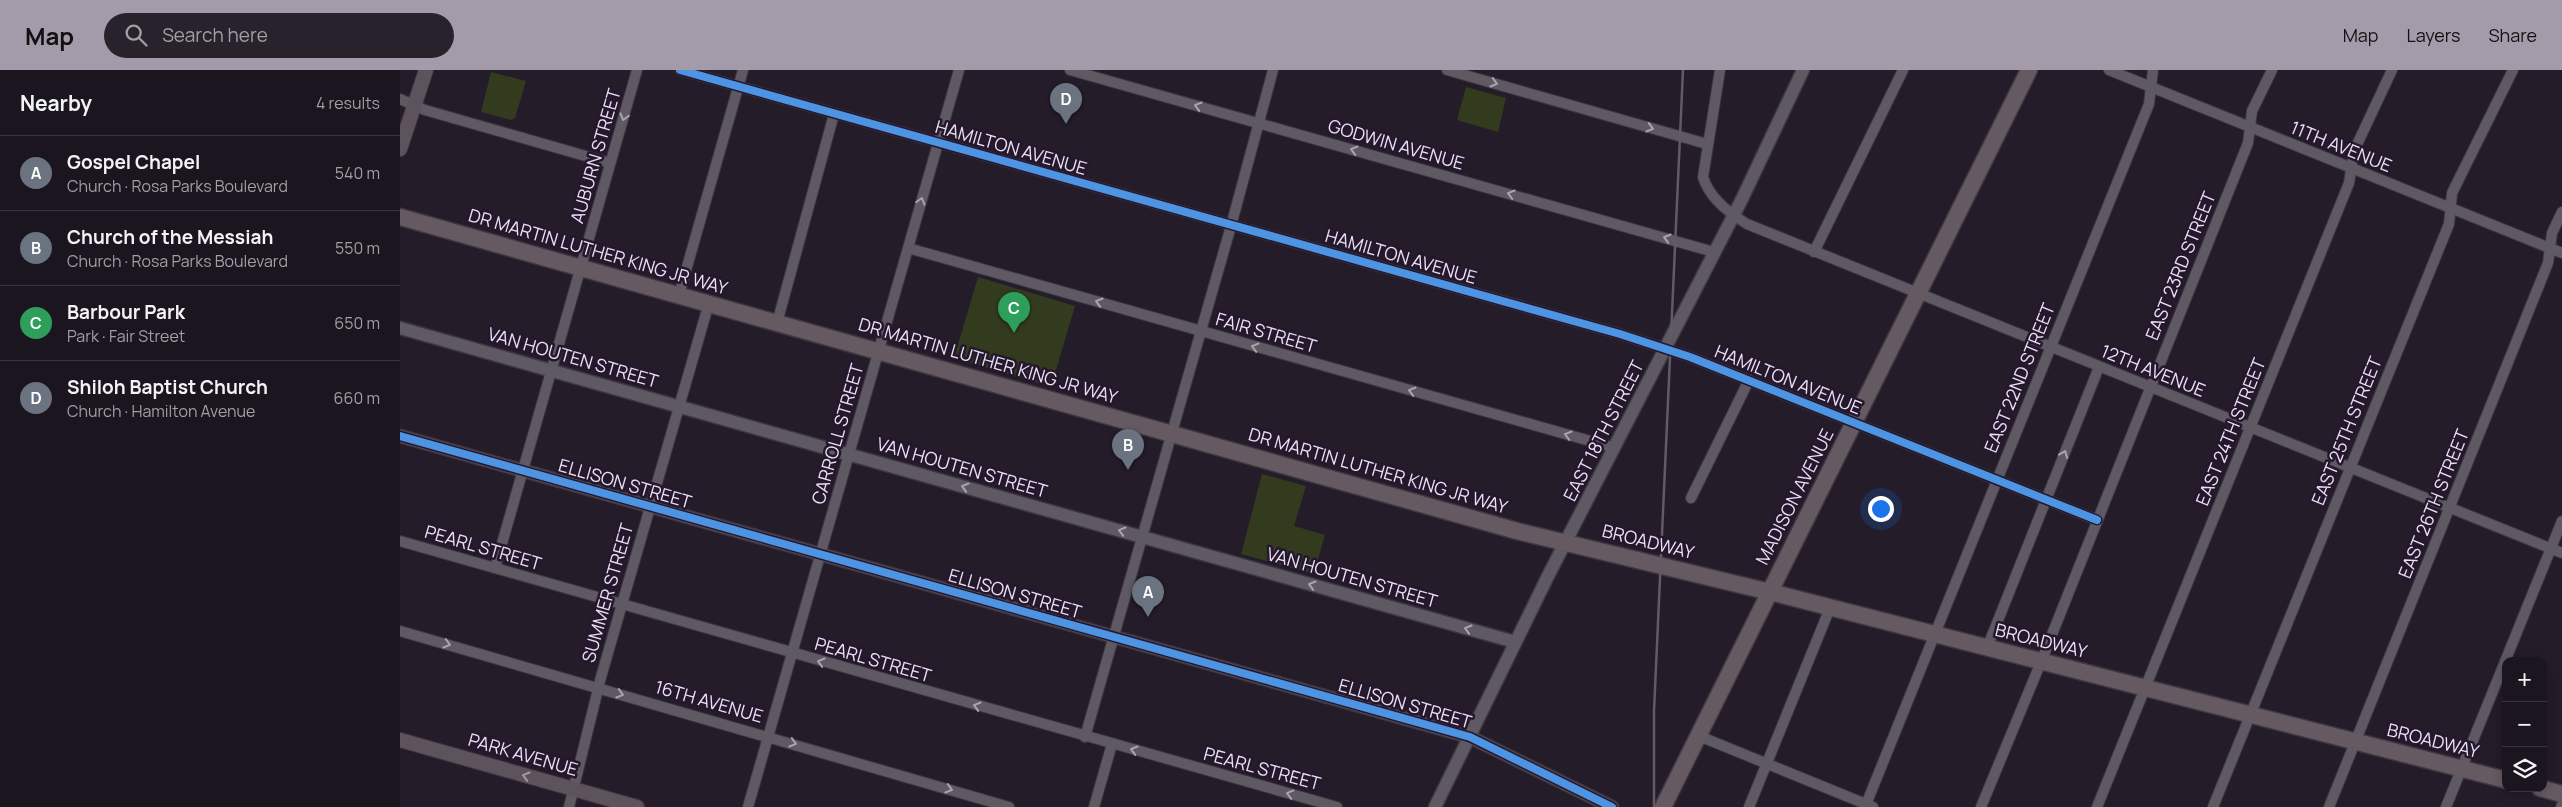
<!DOCTYPE html>
<meta charset="utf-8">
<style>
:root{--surface:#1b151f;--page:#28222c;--text:#f1f3f6;--muted:#a09fa4;--line:#39343d;--accent:#a49baa}
body{margin:0;font-family:Manrope,sans-serif;background:var(--page);color:var(--text)}
.controls{position:absolute;right:15px;bottom:15px;display:grid;overflow:hidden;border-radius:10px;box-shadow:0 2px 12px #0003}
.controls button{width:45px;height:45px;display:grid;place-items:center;padding:0;border:0;border-bottom:1px solid var(--line);background:var(--surface);color:var(--text);font:25px sans-serif}
.you{position:absolute;left:1480px;top:438px;width:18px;height:18px;margin:-12px;border:4px solid #fff;border-radius:50%;background:#1a73e8;box-shadow:0 0 0 8px #1a73e833}
.badge{display:grid;place-items:center;width:32px;height:32px;border-radius:50%;background:var(--accent);color:#fff;font-size:16px;font-weight:700}
.pin{position:absolute;translate:-50% -41px;filter:drop-shadow(0 1px 2px #0008)}
.pin::after{content:'';position:absolute;top:26px;width:18px;height:15px;background:inherit;clip-path:polygon(0 0,100% 0,50% 100%)}
.list{margin:0;padding:0;list-style:none}
h2{display:flex;justify-content:space-between;align-items:center;height:65px;margin:0;padding:0 20px;font-size:21px}
h2 small{font-size:16px;font-weight:400;color:var(--muted)}
.list li{display:grid;grid-template-columns:32px 1fr auto;gap:15px;align-items:center;box-sizing:border-box;height:75px;padding:0 20px;border-top:1px solid var(--line)}
.list b{display:block;font-size:19px;white-space:nowrap}
.list p{margin:0;font-size:16px;white-space:nowrap;color:var(--muted)}
.list em{font-size:16px;font-style:normal;color:var(--muted)}
.icon{flex:none;width:28px;height:28px;fill:none;stroke:currentColor;stroke-width:2;stroke-linecap:round;stroke-linejoin:round}
.map{position:relative;flex:none;width:2162px;height:737px;overflow:hidden}
header{display:flex;align-items:center;gap:30px;box-sizing:border-box;height:70px;padding:0 25px;background:var(--accent);color:#111}
header strong{font-size:24px}
nav{display:flex;gap:28px;margin-inline-start:auto;font-size:18px}
.search{width:350px;height:45px;background:var(--page);display:flex;align-items:center;gap:12px;box-sizing:border-box;padding:0 18px;border-radius:28px;color:var(--muted);font-size:19px}
main{display:flex}
aside{flex:1;background:var(--surface)}
.map>svg:first-child{display:block}
</style>
<header>
<strong>Map</strong>
<div class="search"><svg class="icon" aria-label="search" viewBox="0 0 24 24"><circle cx="10" cy="10" r="6"/><path d="M15 15l6 6"/></svg>Search here</div>
<nav><a>Map</a><a>Layers</a><a>Share</a></nav>
</header>
<main>
<aside>
<h2>Nearby<small>4 results</small></h2>
<ul class="list">
<li><span class="badge" style="background:#6b7280">A</span><div><b>Gospel Chapel</b><p>Church · Rosa Parks Boulevard</p></div><em>540 m</em></li>
<li><span class="badge" style="background:#6b7280">B</span><div><b>Church of the Messiah</b><p>Church · Rosa Parks Boulevard</p></div><em>550 m</em></li>
<li><span class="badge" style="background:#2e9e5b">C</span><div><b>Barbour Park</b><p>Park · Fair Street</p></div><em>650 m</em></li>
<li><span class="badge" style="background:#6b7280">D</span><div><b>Shiloh Baptist Church</b><p>Church · Hamilton Avenue</p></div><em>660 m</em></li>
</ul>
</aside>
<div class="map">
<svg width="2162" height="737" viewBox="0 0 2162 737">
<rect width="100%" height="100%" fill="#241c29"/>
<g fill="#333b1f">
<polygon points="91,2 126,11 115,48 111,50 81,42"/>
<polygon points="1066,17 1106,28 1098,62 1057,50"/>
<polygon points="578,207 675,236 651,317 554,288"/>
<polygon points="862,404 906,416 894,456 925,465 914,504 841,484"/>
</g>
<g fill="none" stroke-linecap="round" stroke-linejoin="round">
<g stroke="#3d3741" stroke-width="12">
<g id="minor">
<polyline points="280,0 1220,264 1290,287 1697,450"/>
<polyline points="670,0 1314,182"/>
<polyline points="1047,0 1307,74"/>
<path d="M1320 0 1303 107C1309 128 1329 143 1347 154L2162 483"/>
<polyline points="1709,0 2162,183"/>
<polyline points="0,29 25,40 210,93"/>
<polyline points="508,178 1215,378"/>
<polyline points="1414,182 1503,0"/>
<polyline points="279,225 343,0"/>
<polyline points="377,253 434,44"/>
<polyline points="1291,428 1349,310"/>
<polyline points="0,471 937,737"/>
<polyline points="95,498 237,0"/>
<polyline points="0,561 609,737"/>
<polyline points="1587,578 1699,297"/>
<polyline points="1299,666 1473,737"/>
<polyline points="685,667 831,156 873,0"/>
<polyline points="169,737 201,607 309,233"/>
<polyline points="348,737 559,0"/>
<polyline points="694,737 712,674"/>
<polyline points="1349,737 1430,538"/>
<polyline points="1465,737 1749,34 1753,0"/>
<polyline points="1581,737 1641,592 1848,73 1852,41 1872,0"/>
<polyline points="1697,737 1949,113 1954,81 1992,0"/>
<polyline points="1813,737 2049,154 2052,123 2113,0"/>
<polyline points="1929,737 2148,193 2152,163 2162,142"/>
<polyline points="2046,737 2162,451"/>
<polyline points="2161,737 2162,735"/>
</g>
</g>
<g stroke="#3d3741" stroke-width="15">
<g id="tertiary">
<polyline points="0,258 1115,572"/>
<polyline points="0,366 1070,667 1212,737"/>
<polyline points="1035,737 1148,506 1342,129 1403,0"/>
</g>
</g>
<g stroke="#3d3741" stroke-width="16">
<g id="secondary">
<polyline points="0,79 26,0"/>
<polyline points="0,670 237,737"/>
</g>
</g>
<g stroke="#3d3741" stroke-width="19">
<g id="primary">
<polyline points="0,147 1117,461 1370,522 2106,710"/>
<polyline points="2140,718 2162,724"/>
<polyline points="1263,737 1629,0"/>
</g>
</g>
<use href="#minor" stroke="#5f5963" stroke-width="10"/>
<use href="#tertiary" stroke="#5f5963" stroke-width="12"/>
<use href="#secondary" stroke="#5d535d" stroke-width="14"/>
<use href="#primary" stroke="#655a61" stroke-width="16"/>
<polyline stroke="#605b65" stroke-width="2.5" points="1254,737 1254,641 1283,0"/>
<g stroke="#25172e" stroke-width="11">
<g id="cycleway">
<polyline points="280,0 1220,264 1290,287 1697,450"/>
<polyline points="0,366 1070,667 1212,737"/>
</g>
</g>
<use href="#cycleway" stroke="#4d94e3" stroke-width="8"/>
</g>
<defs><path id="oneway-chevron" d="M-2-3.5L2.5 0L-2 3.5" fill="none" stroke-width="1.6" stroke-linecap="round" stroke-linejoin="round" transform="scale(1.25)"/></defs>
<g stroke="#aba3b1">
<use href="#oneway-chevron" transform="translate(1094 13) rotate(16)"/>
<use href="#oneway-chevron" transform="translate(798 36) rotate(-164)"/>
<use href="#oneway-chevron" transform="translate(224 47) rotate(106)"/>
<use href="#oneway-chevron" transform="translate(1250 58) rotate(16)"/>
<use href="#oneway-chevron" transform="translate(954 80) rotate(-164)"/>
<use href="#oneway-chevron" transform="translate(1111 124) rotate(-164)"/>
<use href="#oneway-chevron" transform="translate(521 131) rotate(-74)"/>
<use href="#oneway-chevron" transform="translate(1267 168) rotate(-164)"/>
<use href="#oneway-chevron" transform="translate(699 232) rotate(-164)"/>
<use href="#oneway-chevron" transform="translate(855 277) rotate(-164)"/>
<use href="#oneway-chevron" transform="translate(1012 321) rotate(-164)"/>
<use href="#oneway-chevron" transform="translate(1168 365) rotate(-164)"/>
<use href="#oneway-chevron" transform="translate(1664 384) rotate(-68)"/>
<use href="#oneway-chevron" transform="translate(565 417) rotate(-164)"/>
<use href="#oneway-chevron" transform="translate(722 461) rotate(-164)"/>
<use href="#oneway-chevron" transform="translate(912 515) rotate(-164)"/>
<use href="#oneway-chevron" transform="translate(1068 559) rotate(-164)"/>
<use href="#oneway-chevron" transform="translate(47 574) rotate(16)"/>
<use href="#oneway-chevron" transform="translate(421 592) rotate(-164)"/>
<use href="#oneway-chevron" transform="translate(220 624) rotate(16)"/>
<use href="#oneway-chevron" transform="translate(577 636) rotate(-164)"/>
<use href="#oneway-chevron" transform="translate(393 673) rotate(16)"/>
<use href="#oneway-chevron" transform="translate(734 680) rotate(-164)"/>
<use href="#oneway-chevron" transform="translate(549 719) rotate(16)"/>
<use href="#oneway-chevron" transform="translate(890 724) rotate(-165)"/>
</g>
<use stroke="#a39aa6" href="#oneway-chevron" transform="translate(126 706) rotate(-164)"/>
<g text-anchor="middle" stroke-width="5" stroke-linejoin="round" paint-order="stroke">
<g font-size="18" fill="#e9e0f0" stroke="#25172e">
<text transform="translate(996 75) rotate(16)" y="6">GODWIN AVENUE</text>
<text transform="translate(1941 77) rotate(22)" y="6">11TH AVENUE</text>
<text transform="translate(611 78) rotate(16)" y="6">HAMILTON AVENUE</text>
<text transform="translate(196 86) rotate(-74)" y="6">AUBURN STREET</text>
<text transform="translate(198 182) rotate(16)" y="6">DR MARTIN LUTHER KING JR WAY</text>
<text transform="translate(1001 187) rotate(16)" y="6">HAMILTON AVENUE</text>
<text transform="translate(1781 196) rotate(-68)" y="6">EAST 23RD STREET</text>
<text transform="translate(866 263) rotate(16)" y="6">FAIR STREET</text>
<text transform="translate(173 288) rotate(16)" y="6">VAN HOUTEN STREET</text>
<text transform="translate(588 291) rotate(16)" y="6">DR MARTIN LUTHER KING JR WAY</text>
<text transform="translate(1753 301) rotate(22)" y="6">12TH AVENUE</text>
<text transform="translate(1620 308) rotate(-68)" y="6">EAST 22ND STREET</text>
<text transform="translate(1388 310) rotate(22)" y="6">HAMILTON AVENUE</text>
<text transform="translate(1204 361) rotate(-63)" y="6">EAST 18TH STREET</text>
<text transform="translate(1947 361) rotate(-68)" y="6">EAST 25TH STREET</text>
<text transform="translate(1831 362) rotate(-68)" y="6">EAST 24TH STREET</text>
<text transform="translate(438 364) rotate(-74)" y="6">CARROLL STREET</text>
<text transform="translate(562 398) rotate(16)" y="6">VAN HOUTEN STREET</text>
<text transform="translate(978 401) rotate(16)" y="6">DR MARTIN LUTHER KING JR WAY</text>
<text transform="translate(225 414) rotate(16)" y="6">ELLISON STREET</text>
<text transform="translate(1395 427) rotate(-63)" y="6">MADISON AVENUE</text>
<text transform="translate(2034 434) rotate(-68)" y="6">EAST 26TH STREET</text>
<text transform="translate(1248 472) rotate(14)" y="6">BROADWAY</text>
<text transform="translate(83 478) rotate(16)" y="6">PEARL STREET</text>
<text transform="translate(952 508) rotate(16)" y="6">VAN HOUTEN STREET</text>
<text transform="translate(208 523) rotate(-74)" y="6">SUMMER STREET</text>
<text transform="translate(615 524) rotate(16)" y="6">ELLISON STREET</text>
<text transform="translate(1641 571) rotate(14)" y="6">BROADWAY</text>
<text transform="translate(473 590) rotate(16)" y="6">PEARL STREET</text>
<text transform="translate(309 632) rotate(16)" y="6">16TH AVENUE</text>
<text transform="translate(1005 634) rotate(16)" y="6">ELLISON STREET</text>
<text transform="translate(2033 671) rotate(14)" y="6">BROADWAY</text>
<text transform="translate(123 685) rotate(16)" y="6">PARK AVENUE</text>
<text transform="translate(862 699) rotate(15)" y="6">PEARL STREET</text>
</g>
</g>
</svg>
<div class="controls">
<button>+</button>
<button>−</button>
<button><svg class="icon" aria-label="layers" viewBox="0 0 24 24"><path d="M12 4l9 5-9 5-9-5zM3 14l9 5 9-5"/></svg></button>
</div>
<div class="you"></div>
<div class="pin badge" style="left:748px;top:547px;background:#6b7280">A</div>
<div class="pin badge" style="left:728px;top:400px;background:#6b7280">B</div>
<div class="pin badge" style="left:614px;top:263px;background:#2e9e5b">C</div>
<div class="pin badge" style="left:666px;top:54px;background:#6b7280">D</div>
</div>
</main>
